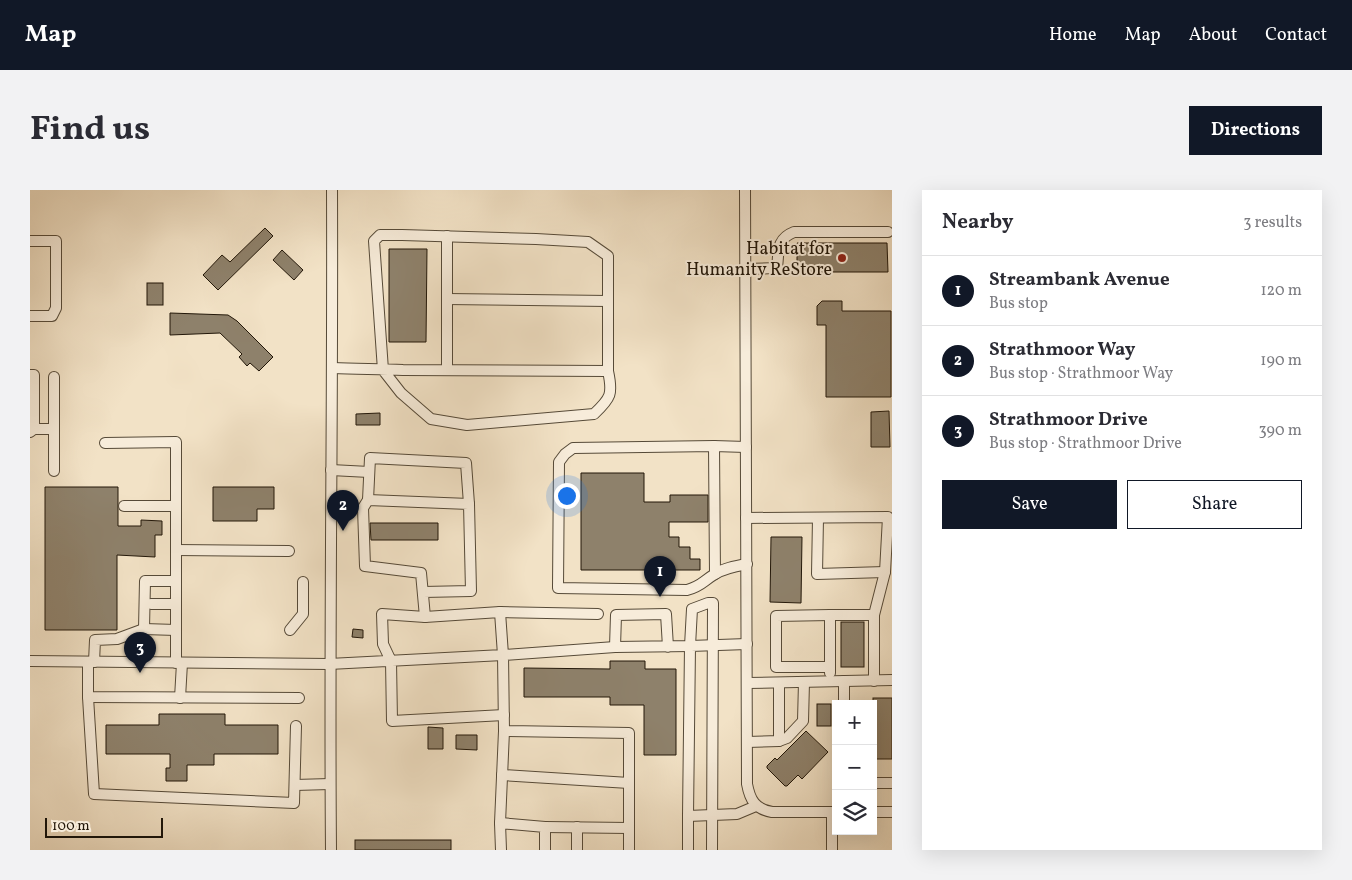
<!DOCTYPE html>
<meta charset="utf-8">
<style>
:root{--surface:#fff;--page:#f2f2f3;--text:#2b2b33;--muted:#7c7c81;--line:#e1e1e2;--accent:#111827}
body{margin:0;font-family:Vollkorn,serif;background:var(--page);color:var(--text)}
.controls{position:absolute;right:15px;bottom:15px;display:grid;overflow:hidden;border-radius:0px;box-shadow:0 5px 20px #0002}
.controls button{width:45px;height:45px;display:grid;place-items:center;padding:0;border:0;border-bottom:1px solid var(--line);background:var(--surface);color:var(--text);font:25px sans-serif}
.scale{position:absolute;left:15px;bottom:12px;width:118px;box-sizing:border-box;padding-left:5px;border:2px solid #221709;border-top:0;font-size:14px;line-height:18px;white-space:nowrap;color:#221709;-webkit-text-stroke:4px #f7ecda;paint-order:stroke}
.you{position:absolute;left:536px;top:305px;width:18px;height:18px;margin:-12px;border:4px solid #fff;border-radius:50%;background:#1a73e8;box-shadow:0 0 0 8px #1a73e833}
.badge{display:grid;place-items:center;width:32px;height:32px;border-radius:50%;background:var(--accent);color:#fff;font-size:16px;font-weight:700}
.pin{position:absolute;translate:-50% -41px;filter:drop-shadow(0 1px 2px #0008)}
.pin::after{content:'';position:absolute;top:26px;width:18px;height:15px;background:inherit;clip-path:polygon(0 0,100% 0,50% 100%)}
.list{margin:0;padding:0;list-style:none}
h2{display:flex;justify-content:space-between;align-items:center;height:65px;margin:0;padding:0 20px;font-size:21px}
h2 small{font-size:16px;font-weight:400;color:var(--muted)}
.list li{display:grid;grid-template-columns:32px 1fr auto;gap:15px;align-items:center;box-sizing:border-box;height:70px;padding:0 20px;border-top:1px solid var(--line)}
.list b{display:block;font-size:19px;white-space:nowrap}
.list p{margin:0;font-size:16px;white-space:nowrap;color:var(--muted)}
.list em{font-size:16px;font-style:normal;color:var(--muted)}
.actions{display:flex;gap:10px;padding:15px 20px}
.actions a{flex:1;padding:11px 0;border:1px solid var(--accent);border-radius:0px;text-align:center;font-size:18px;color:var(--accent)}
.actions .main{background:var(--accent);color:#fff}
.icon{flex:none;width:28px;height:28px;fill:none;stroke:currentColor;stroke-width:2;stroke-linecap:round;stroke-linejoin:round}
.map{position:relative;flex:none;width:862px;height:660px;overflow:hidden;border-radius:0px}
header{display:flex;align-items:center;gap:30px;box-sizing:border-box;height:70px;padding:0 25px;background:var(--accent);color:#fff}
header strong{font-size:24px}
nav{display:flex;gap:28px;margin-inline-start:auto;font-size:18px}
.intro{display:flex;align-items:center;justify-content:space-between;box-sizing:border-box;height:120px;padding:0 30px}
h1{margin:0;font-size:35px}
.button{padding:12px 22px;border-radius:0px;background:var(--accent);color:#fff;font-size:18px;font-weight:700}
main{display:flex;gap:30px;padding:0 30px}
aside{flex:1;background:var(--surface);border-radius:0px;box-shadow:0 5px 20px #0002}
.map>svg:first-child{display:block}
</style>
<header>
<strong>Map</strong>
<nav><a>Home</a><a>Map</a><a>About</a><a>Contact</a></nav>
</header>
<div class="intro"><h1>Find us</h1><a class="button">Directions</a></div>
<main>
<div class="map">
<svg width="862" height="660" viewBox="0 0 862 660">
<rect width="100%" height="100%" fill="#f2e2c6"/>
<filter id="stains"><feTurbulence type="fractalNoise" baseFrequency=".004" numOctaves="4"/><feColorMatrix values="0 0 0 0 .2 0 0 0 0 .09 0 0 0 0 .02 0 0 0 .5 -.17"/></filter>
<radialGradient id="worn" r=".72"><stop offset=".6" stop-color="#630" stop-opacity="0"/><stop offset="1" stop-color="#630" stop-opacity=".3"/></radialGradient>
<g fill="#8e816b" stroke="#221709">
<polygon points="235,38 243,46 188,100 173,85 192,65 200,72"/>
<polygon points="767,53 857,53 858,82 767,82"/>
<polygon points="359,59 397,59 396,152 359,152"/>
<polygon points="252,60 273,80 264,90 243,70"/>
<rect x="117" y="93" width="16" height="22"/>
<polygon points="792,111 812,111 812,121 861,121 861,207 796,207 796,135 787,135 787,116"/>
<polygon points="140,123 198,125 207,131 243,167 229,181 220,173 217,176 209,167 212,164 190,143 140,145"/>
<polygon points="859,221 860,257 841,257 841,222"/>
<polygon points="350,223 350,235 326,235 326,224"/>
<polygon points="551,283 614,283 614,312 640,312 640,305 678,305 678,332 639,332 639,347 649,347 649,357 660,357 660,369 670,369 670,380 551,380"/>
<polygon points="15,297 88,297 88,336 111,336 111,330 132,331 132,345 125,345 125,367 87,365 87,440 15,440"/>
<polygon points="183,297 244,297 244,319 227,319 227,331 183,331"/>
<polygon points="340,333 408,333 408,350 341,350"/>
<polygon points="741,347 772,347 771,413 740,412"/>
<rect x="811" y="432" width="23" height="45"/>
<polygon points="323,439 333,440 333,448 322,447"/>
<polygon points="580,471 615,471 615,479 646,479 646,565 614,565 614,515 580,515 580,507 494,507 494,478 580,479"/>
<rect x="843" y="508" width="19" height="61"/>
<rect x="787" y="514" width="14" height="22"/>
<polygon points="129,524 195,524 195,535 248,535 248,564 184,564 184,575 157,575 157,591 136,591 136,578 140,578 140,564 76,564 76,535 129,535"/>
<polygon points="398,537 413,538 413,559 398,559"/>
<polygon points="776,541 798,562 772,589 768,585 757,596 755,596 737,578 737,576 745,568 747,570"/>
<polygon points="426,545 447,545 447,560 426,559"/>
<rect x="325" y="650" width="96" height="10"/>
</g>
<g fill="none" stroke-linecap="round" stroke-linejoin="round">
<g stroke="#564a38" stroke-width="12">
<g id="minor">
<path d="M715 0 717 594C720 610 725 619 742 622H806"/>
<polyline points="417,46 417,180"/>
<polyline points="0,51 26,51 26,118 22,126 0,126"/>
<path d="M715 79 747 78C749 62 746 49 764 42H858"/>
<polyline points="417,109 578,111"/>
<path d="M303 178C326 179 349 179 373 180L578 181V66L558 52 506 49 372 45H350L344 51 353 180 371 203 401 229 437 235 564 224C581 208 583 204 578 181"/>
<polyline points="0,185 4,185 4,239 0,242"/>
<polyline points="4,239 24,239 24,281"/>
<polyline points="24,239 24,187"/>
<polyline points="75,253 146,252 146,473"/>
<polyline points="684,256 685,384"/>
<path d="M716 257 684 256 543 258 535 264 529 272 528 398 657 400C672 396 673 391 685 384 694 378 706 376 717 374"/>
<polyline points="301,280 339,282"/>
<polyline points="338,310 340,268 436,273 439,314"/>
<polyline points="94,316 146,316"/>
<polyline points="716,328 858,327 855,382 844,425 844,491"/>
<polyline points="788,328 787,384 855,382"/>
<polyline points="146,360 259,361"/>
<polyline points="393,402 441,401 439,314 338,310 333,318 335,376 391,383 395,427"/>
<polyline points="121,414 146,414"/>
<polyline points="470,422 568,424"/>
<polyline points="114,439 115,391 146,391"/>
<polyline points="260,440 273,424 273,392"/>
<polyline points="717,454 660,456 658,626 707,624 726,616"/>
<polyline points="585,457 473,465 474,541 599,543 599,660"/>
<polyline points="638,457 636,424 586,425 585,457 660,456 662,419 678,413 683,413 682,660"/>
<polyline points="0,471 299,474 473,465 470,422 395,427 352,424 353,454 361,471 362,531 474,525"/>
<polyline points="58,472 58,507 269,508"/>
<polyline points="64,472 65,450 87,449 114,439 146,440"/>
<polyline points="800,477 746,477 746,426 800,425"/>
<polyline points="800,483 800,425 844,425"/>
<polyline points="717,493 862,490"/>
<polyline points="749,493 749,551"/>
<polyline points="58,507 64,604 264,613 266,536"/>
<polyline points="150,508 152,473"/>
<polyline points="814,514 814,491"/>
<polyline points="717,552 749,551 757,548 773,531 774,492"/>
<polyline points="472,585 599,593"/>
<polyline points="843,593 862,593"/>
<polyline points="265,595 300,594"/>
<polyline points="802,622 802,660"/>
<polyline points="843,622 862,622"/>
<polyline points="470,633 474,541"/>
<polyline points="515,637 599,638"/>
<path d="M301 660C299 440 303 220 302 0"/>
<polyline points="471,660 470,633 515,637 515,660"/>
<polyline points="547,660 547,637"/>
<polyline points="658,660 658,626"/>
</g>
</g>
<use href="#minor" stroke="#f7ecda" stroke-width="10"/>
</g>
<circle fill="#8f2418" stroke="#f7ecda" stroke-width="2" cx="812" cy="68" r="5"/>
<g text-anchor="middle" stroke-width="4" stroke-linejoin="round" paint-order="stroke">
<g font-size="18" fill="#221709" stroke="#f7ecda" text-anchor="end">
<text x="802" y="64">Habitat for<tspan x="802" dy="21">Humanity ReStore</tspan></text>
</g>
</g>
<rect width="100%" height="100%" filter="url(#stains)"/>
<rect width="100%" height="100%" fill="url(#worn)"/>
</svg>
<div class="controls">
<button>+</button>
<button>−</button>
<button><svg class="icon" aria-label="layers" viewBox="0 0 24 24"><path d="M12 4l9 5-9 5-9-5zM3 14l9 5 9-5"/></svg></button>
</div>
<div class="scale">100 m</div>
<div class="you"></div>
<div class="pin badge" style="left:630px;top:407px">1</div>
<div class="pin badge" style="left:313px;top:341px">2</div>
<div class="pin badge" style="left:110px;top:483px">3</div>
</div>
<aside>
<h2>Nearby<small>3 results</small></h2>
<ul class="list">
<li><span class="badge">1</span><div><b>Streambank Avenue</b><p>Bus stop</p></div><em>120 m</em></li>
<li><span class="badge">2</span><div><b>Strathmoor Way</b><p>Bus stop · Strathmoor Way</p></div><em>190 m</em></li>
<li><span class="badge">3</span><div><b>Strathmoor Drive</b><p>Bus stop · Strathmoor Drive</p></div><em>390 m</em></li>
</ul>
<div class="actions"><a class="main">Save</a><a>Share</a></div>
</aside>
</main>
